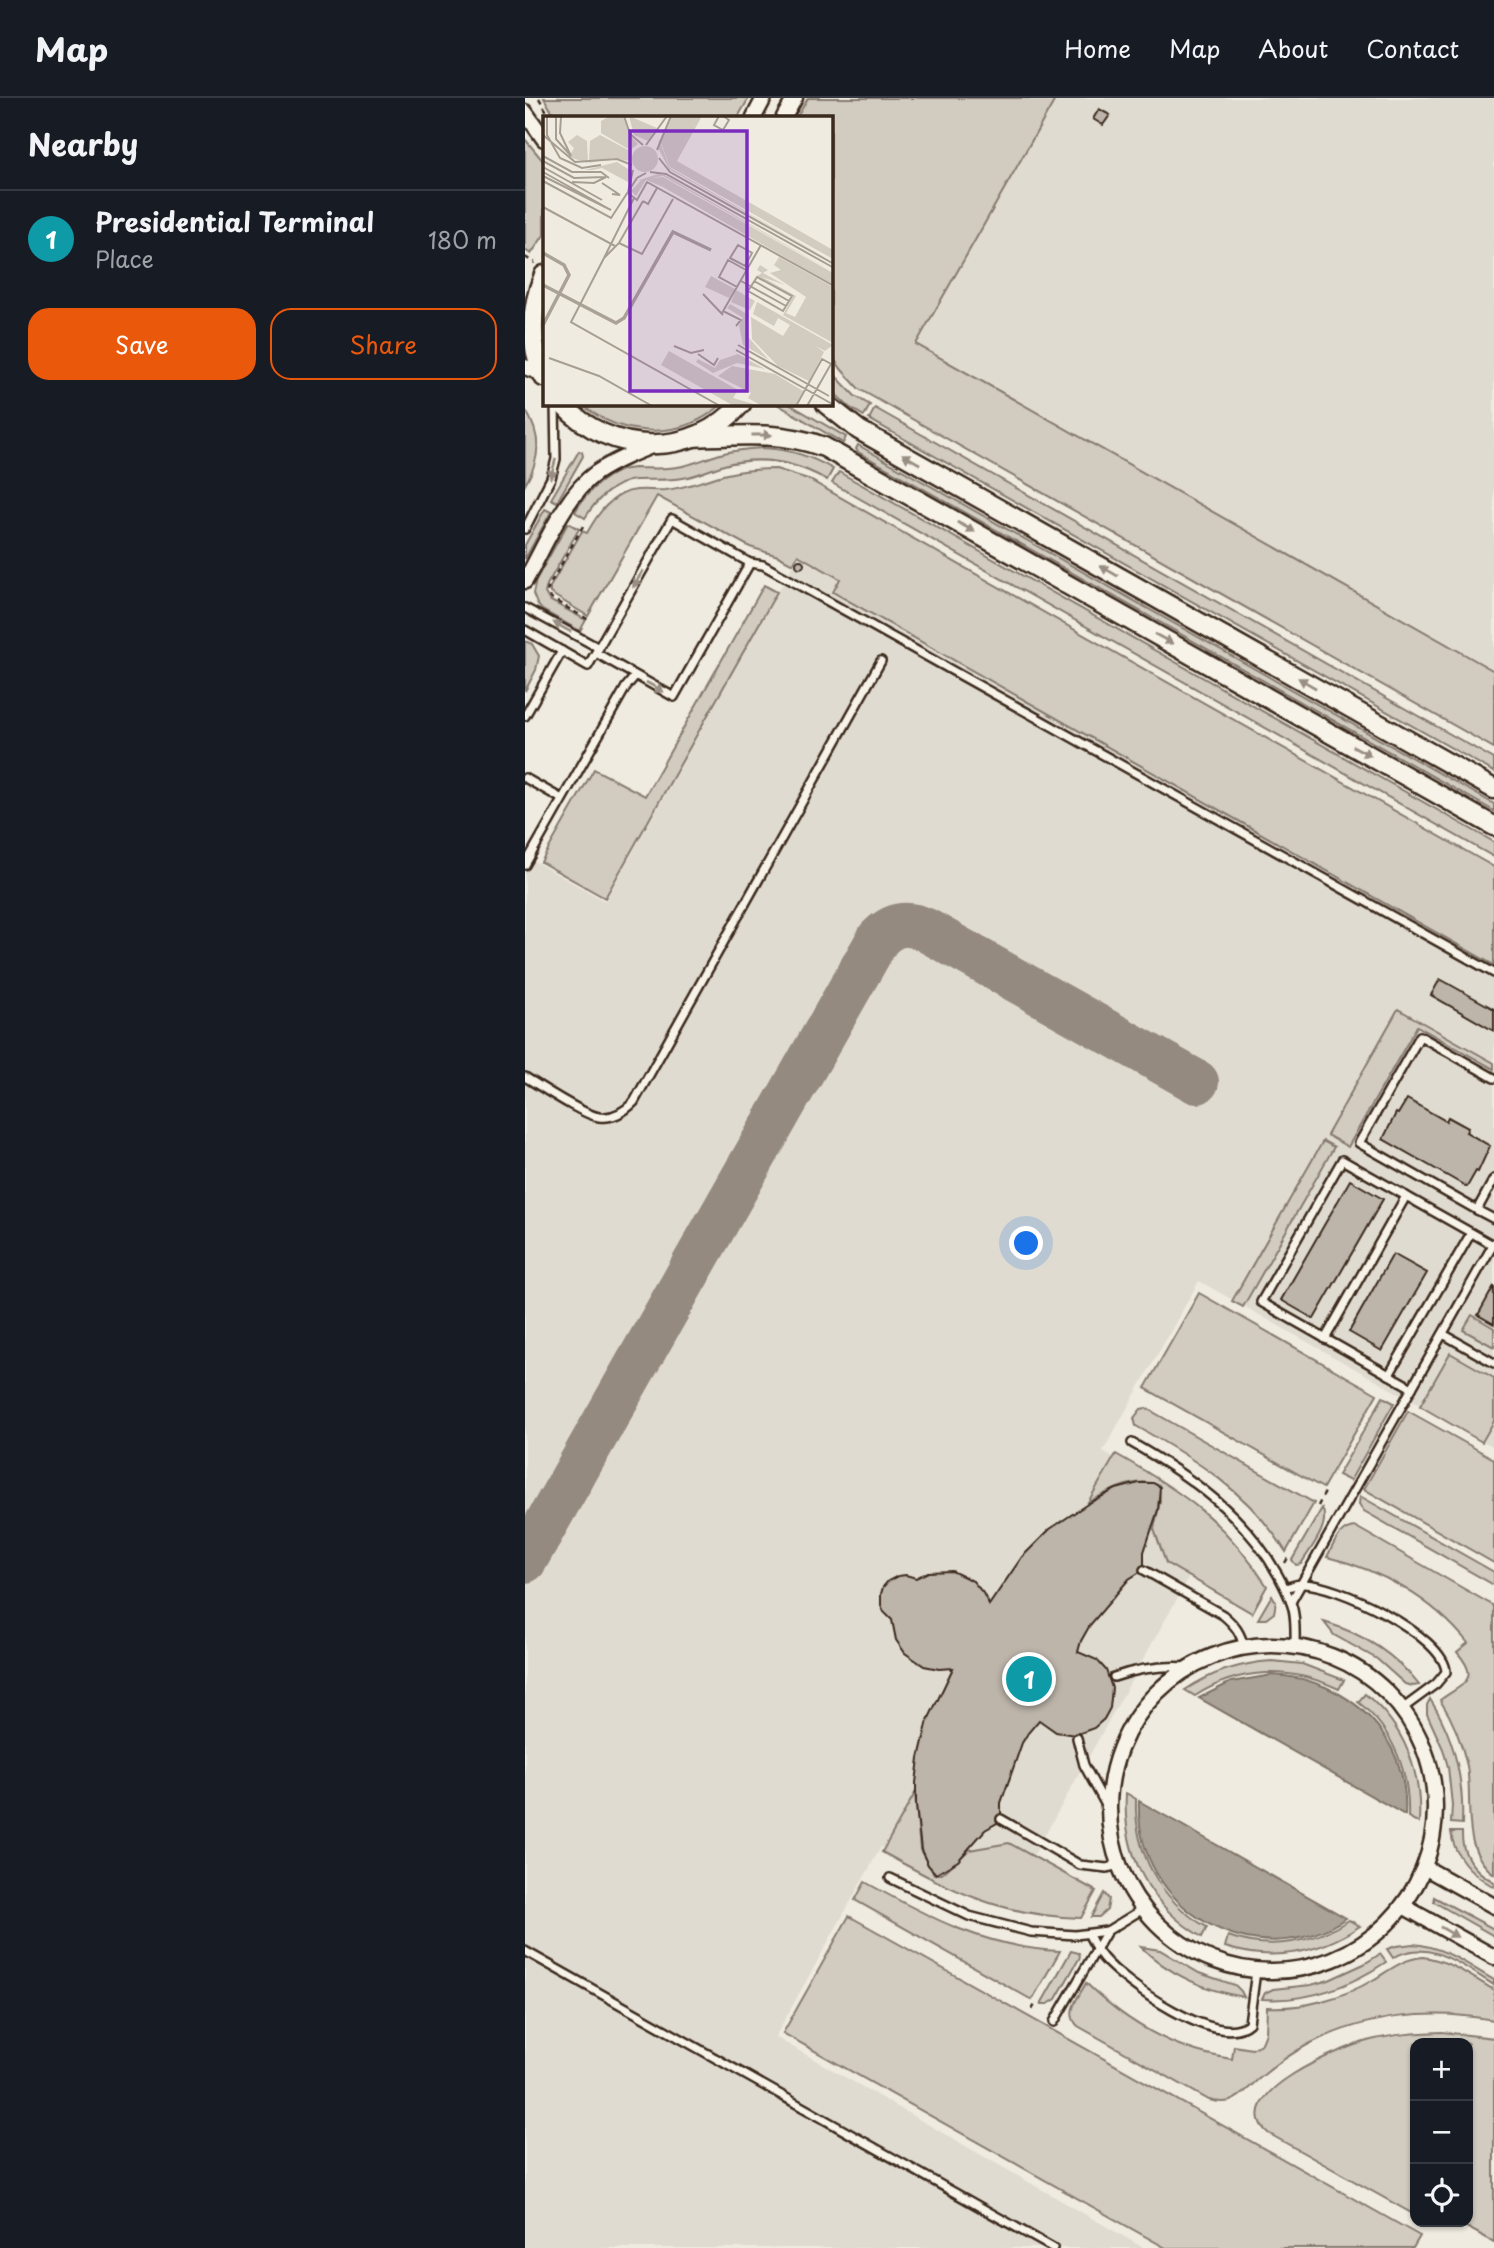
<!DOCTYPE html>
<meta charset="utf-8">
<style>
:root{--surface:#171b24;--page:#242831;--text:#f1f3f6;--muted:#9ea1a6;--line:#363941;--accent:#ea580c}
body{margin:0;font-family:"Playpen Sans",sans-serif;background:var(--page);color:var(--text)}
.controls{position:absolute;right:21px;bottom:21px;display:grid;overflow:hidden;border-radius:14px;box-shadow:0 2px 5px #0004}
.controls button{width:63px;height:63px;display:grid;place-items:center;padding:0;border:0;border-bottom:2px solid var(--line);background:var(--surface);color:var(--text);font:35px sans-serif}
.you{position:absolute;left:502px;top:1146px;width:24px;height:24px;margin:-18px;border:5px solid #fff;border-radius:50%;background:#1a73e8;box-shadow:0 0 0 10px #1a73e833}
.badge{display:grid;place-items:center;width:46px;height:46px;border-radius:50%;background:var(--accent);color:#fff;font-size:23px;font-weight:700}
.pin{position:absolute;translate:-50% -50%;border:4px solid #fff;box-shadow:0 2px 7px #0006}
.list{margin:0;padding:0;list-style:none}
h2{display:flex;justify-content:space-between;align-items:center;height:91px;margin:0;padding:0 28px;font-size:30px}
h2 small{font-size:23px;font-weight:400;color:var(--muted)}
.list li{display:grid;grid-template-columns:46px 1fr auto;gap:21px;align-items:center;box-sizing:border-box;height:98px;padding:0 28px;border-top:2px solid var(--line)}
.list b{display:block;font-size:26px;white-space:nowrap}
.list p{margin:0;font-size:23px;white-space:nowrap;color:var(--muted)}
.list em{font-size:23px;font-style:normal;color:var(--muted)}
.actions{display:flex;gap:14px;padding:21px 28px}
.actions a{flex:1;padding:16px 0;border:2px solid var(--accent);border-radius:21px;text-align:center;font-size:24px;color:var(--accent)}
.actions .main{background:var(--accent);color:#fff}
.icon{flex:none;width:38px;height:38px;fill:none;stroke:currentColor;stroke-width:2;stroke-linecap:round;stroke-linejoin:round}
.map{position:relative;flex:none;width:969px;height:2150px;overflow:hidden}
header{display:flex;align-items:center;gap:42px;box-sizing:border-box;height:98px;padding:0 35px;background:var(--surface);border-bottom:2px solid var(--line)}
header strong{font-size:33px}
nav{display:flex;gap:38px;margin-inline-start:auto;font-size:24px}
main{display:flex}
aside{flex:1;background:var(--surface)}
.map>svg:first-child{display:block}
</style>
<header>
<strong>Map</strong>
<nav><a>Home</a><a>Map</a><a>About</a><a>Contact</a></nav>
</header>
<main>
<aside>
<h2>Nearby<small></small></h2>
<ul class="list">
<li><span class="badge" style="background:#0f9aa8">1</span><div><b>Presidential Terminal</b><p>Place</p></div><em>180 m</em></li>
</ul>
<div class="actions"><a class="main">Save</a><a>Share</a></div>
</aside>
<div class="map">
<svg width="969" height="2150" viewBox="0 0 969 2150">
<rect width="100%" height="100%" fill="#efebe0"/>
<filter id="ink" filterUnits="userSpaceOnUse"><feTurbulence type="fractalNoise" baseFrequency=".0143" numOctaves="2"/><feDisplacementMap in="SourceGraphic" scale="14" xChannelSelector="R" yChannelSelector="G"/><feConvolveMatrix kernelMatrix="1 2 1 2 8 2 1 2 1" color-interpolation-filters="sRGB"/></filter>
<g filter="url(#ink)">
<g fill="#e0dbd0">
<polygon points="525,0 969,0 969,578 388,252"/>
<polygon points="273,458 969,850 969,1349 674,1183 578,1353 637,1386 686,1440 487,1796 410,1779 356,1749 250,1939 619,2150 0,2150 0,758 80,803"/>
</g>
<g fill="#d1cbc0" stroke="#867a6f" stroke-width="2">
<polygon points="19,0 224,0 213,19 30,19"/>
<polygon points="283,0 531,0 391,246 969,573 969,650 334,291 317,272 306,257 306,19 272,19"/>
<polygon points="0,41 19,64 19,137 6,156 0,152"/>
<polygon points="306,273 330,298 345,307 339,318 324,309 306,292"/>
<path d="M56 306H197C156 343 97 340 56 306Z"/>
<polygon points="252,306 264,306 321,339 318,345"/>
<polygon points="350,310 969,661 969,674 344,321"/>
<path d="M0 311C17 338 16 360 0 387Z"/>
<polygon points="333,347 969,706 969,713 333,354 331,351"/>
<path d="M238 350C264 351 286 358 308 371L302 382C269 363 236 357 199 367 185 371 172 378 158 380 141 383 126 381 110 382 89 384 70 403 60 420L50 414C61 394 84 371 109 370 126 370 141 372 158 368 171 365 182 360 195 356 209 352 223 351 238 350Z"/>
<polygon points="54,353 57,354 58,358 32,404 26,401"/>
<path d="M251 371 283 381 969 769V867L308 494 315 481 273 457 268 466 253 458 225 449 132 398 63 518 25 495V489L57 433 62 435C71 419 80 405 97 396 111 389 125 393 140 392 162 390 181 381 202 376 218 372 234 371 251 371Z"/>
<polygon points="314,374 969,744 969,759 307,385"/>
<polygon points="20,411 26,414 0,461 0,447"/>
<polygon points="43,425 54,431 22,487 20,495 24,502 61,522 55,533 17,512 12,506 8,496 11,482"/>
<polygon points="239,487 252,494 80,800 16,764 69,671 120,698"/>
<polygon points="0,543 7,546 14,558 11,572 0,593"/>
<polygon points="873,911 969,965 969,971 892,928 823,1049 802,1037"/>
<polygon points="798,1043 809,1049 718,1209 707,1203"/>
<polygon points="674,1195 852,1296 798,1390 620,1290"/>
<polygon points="947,1217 969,1230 969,1249 938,1232"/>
<polygon points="925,1255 969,1280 969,1323 957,1344 895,1308"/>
<polygon points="858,1299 869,1305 825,1383 813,1377"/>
<path d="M621 1310 789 1405 761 1454C724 1394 670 1361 611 1328L609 1320 616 1311Z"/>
<polygon points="883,1313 969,1361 969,1465 839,1391"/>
<path d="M591 1356C658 1394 700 1423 742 1488L727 1515 641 1465 629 1431 635 1403 634 1387C610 1378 585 1393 563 1404Z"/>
<polygon points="835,1398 969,1474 969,1487 839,1413 834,1406"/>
<path d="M797 1410C806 1427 785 1451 776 1466L771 1467 767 1462Z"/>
<path d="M831 1429 969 1508V1776C935 1751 948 1705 942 1668 937 1645 928 1622 915 1602 939 1585 956 1582 932 1554L943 1545C908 1501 856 1472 802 1459 809 1446 814 1429 831 1429Z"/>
<polygon points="747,1497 751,1504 749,1515 741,1521 733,1521"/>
<path d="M799 1524C836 1535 870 1556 894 1587L888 1588 880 1586 852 1561 809 1537Z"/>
<path d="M747 1563 777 1566 819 1582 814 1591C766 1568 715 1569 670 1598L660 1592C687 1574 714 1565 747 1563Z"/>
<path d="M840 1596C880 1628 897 1675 894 1725L883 1719C885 1674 868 1632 833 1604Z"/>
<path d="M905 1601C930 1640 939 1681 937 1726L926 1725 927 1707 923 1669 918 1651 902 1616V1607Z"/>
<path d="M390 1695 395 1752 409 1776H417L444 1752 484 1745 571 1793 556 1820C475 1818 426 1792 357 1754Z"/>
<path d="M601 1695 611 1701C609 1754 635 1803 682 1829L677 1839C624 1808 597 1755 601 1695Z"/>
<path d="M926 1734H937C936 1758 949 1773 969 1784V1789C948 1777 929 1759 926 1734Z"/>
<path d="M340 1784C403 1819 461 1850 535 1853L507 1902 330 1802Z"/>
<polygon points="579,1795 584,1801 582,1812 574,1819 566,1819"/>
<polygon points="909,1799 969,1831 969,1838 909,1804"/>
<polygon points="324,1818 895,2138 888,2150 641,2150 258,1935"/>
<path d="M824 1822 835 1828C794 1856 747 1864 700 1849L703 1838C745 1853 788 1845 824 1822Z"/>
<path d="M888 1846C918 1848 943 1867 969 1882V1887C939 1869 903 1838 868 1860L862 1851 871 1848Z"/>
<path d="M616 1849 635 1852 674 1875 710 1887 716 1893 719 1899C681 1893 643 1876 616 1849Z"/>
<polygon points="546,1853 554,1855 555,1859 531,1901 523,1906 516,1906"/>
<path d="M855 1856 861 1864C824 1889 782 1904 737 1901L740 1895 748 1891 786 1887 804 1882 839 1866Z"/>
<path d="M898 1859C924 1862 947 1879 969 1892V1922C907 1910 841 1917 784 1946 767 1955 750 1967 735 1980 726 1987 717 1999 705 2003 698 2005 691 2004 684 2002L553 1928C539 1914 554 1899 561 1885 602 1925 651 1953 707 1961L709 1948 727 1951 737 1945 741 1935 742 1909C779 1911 817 1900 848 1882 865 1872 877 1861 898 1859Z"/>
<path d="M917 1934 969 1940V2144L932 2124H943V1945H890V2117L743 2035C699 1996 818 1949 846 1942 870 1936 893 1935 917 1934Z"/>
</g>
<g fill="#aaa296" stroke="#7e7266" stroke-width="2">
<path d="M747 1577C823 1580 885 1638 880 1717L674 1600 706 1584Z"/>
<path d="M614 1703 821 1820C731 1881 609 1811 614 1703Z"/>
</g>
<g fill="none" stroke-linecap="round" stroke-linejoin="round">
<path stroke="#958a7f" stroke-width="44" d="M0 1463 353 841C367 826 382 823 401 832L672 984"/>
</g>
<g fill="#bdb5aa" stroke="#3b2a1e" stroke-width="2">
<polygon points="574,11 585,17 578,27 568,21"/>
<circle cx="275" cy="466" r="4"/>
<polygon points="915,881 969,911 969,933 906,897"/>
<polygon points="882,1001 921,1023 923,1019 943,1030 941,1034 965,1048 953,1074 951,1073 942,1089 858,1041 871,1015 873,1016"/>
<polygon points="825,1082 858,1101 789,1221 756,1202"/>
<polygon points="868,1156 902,1175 857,1253 824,1234"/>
<polygon points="969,1188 969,1226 953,1217"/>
<polygon points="614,1385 628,1385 635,1389 633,1412 619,1454 619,1468 615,1474 604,1481 565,1527 556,1543 553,1554 572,1562 581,1572 587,1590 585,1610 579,1621 569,1630 550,1637 531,1634 514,1622 503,1635 497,1645 476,1705 476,1718 472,1725 460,1732 433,1763 411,1776 403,1767 396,1752 391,1707 391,1685 394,1660 403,1622 428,1570 414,1571 399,1568 380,1555 371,1542 367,1522 359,1514 356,1507 356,1496 358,1489 363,1483 373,1478 381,1477 391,1480 403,1474 427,1473 448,1483 458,1495 464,1507 497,1459 525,1431 564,1405 591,1391"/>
</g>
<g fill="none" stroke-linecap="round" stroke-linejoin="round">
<g stroke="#3b2a1e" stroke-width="12">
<g id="service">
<polyline points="0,431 26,380 31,361 30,306"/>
<polyline points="0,510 74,550"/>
<polyline points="0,532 63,568 147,421 225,465 238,467 969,875"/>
<polyline points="71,555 149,599 225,465"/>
<polyline points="0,618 37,553"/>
<polyline points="0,680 37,701"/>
<polyline points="0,767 101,589 110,578"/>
<path d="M0 979C17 989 56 1016 74 1019 88 1021 99 1014 109 1004L356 563"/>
<polyline points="969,980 895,938 834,1045 952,1112 969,1081"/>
<polyline points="952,1112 969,1121"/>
<polyline points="918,1236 969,1265"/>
<polyline points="800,1241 881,1098"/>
<polyline points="864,1277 946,1135"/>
<polyline points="887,1290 736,1204 817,1062 968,1147"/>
<path d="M607 1345C665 1378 720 1417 753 1477 759 1488 765 1499 768 1511 771 1524 770 1537 770 1549"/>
<path d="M619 1472 698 1517C710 1527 716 1535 719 1550"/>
<path d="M760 1490C765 1489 771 1486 776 1486 809 1484 920 1538 921 1574L911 1586 877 1611"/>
<polyline points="766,1504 969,1145"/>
<path d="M589 1579C614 1570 638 1567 664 1569"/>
<polyline points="552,1640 559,1667 583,1711"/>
<polyline points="476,1721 555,1767 582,1770 593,1767"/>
<polyline points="365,1780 444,1818 506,1834 550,1837 582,1833 618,1811"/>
<path d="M564 1837C568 1845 572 1853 578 1860 599 1885 694 1953 724 1925L731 1873"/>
<polyline points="0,1853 528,2150"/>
<polyline points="529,1924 582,1833"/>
</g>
</g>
<g stroke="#3b2a1e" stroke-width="19">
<g id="minor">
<polyline points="0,14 19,41"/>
<polyline points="229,19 239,0"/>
<polyline points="259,19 270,0"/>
<polyline points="0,269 18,276"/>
<path d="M0 483C19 450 40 397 71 375 89 363 109 355 129 347"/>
<circle cx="747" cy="1710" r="163"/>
<polyline points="899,1769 969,1808"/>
<polyline points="878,1808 969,1859"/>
</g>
</g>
<g stroke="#3b2a1e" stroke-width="23">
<g id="tertiary">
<path d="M19 177C5 211 4 245 19 279"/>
<path d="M37 306C85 358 168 361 216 306"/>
<polyline points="301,306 334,332 969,691"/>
<path d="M169 339C214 337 256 333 299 349L969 728"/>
</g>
</g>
<g stroke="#3b2a1e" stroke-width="2.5" stroke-dasharray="5 5" stroke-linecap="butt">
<polyline points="14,0 25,19"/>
<polyline points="0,159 10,165"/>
<polyline points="58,428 24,488 22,494 25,500 64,522"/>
<polyline points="793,1408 801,1392"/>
<polyline points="760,1465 764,1458"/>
<polyline points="507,1912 511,1905"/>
</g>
<use href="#service" stroke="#f7f3e8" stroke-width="7"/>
<use href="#minor" stroke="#f7f3e8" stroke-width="14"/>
<use href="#tertiary" stroke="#f7f3e8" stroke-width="18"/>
</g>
<defs><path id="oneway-solid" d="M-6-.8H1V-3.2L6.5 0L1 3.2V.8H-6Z" transform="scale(1.75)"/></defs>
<g fill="#998e83">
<use href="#oneway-solid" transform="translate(237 337)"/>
<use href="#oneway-solid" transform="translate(386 361) rotate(-150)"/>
<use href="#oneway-solid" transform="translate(28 371) rotate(105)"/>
<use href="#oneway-solid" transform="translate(441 429) rotate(29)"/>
<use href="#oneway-solid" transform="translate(584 473) rotate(-150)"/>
<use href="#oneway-solid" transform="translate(113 481) rotate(120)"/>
<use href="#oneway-solid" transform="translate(37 529) rotate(-151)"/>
<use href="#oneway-solid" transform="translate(639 541) rotate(29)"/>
<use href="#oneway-solid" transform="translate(782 585) rotate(-150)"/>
<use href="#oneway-solid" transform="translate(130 589) rotate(29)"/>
<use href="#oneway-solid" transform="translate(837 653) rotate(29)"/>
<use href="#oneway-solid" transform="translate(924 1834) rotate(30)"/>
</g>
</g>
<g transform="translate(18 18)">
<rect width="290" height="290" fill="#efebe0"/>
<path d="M67 0H80L86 18 95 28 87 34 58 17V5ZM86 0 114 12 105 25 91 19ZM129 0H159L134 45 290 134V143L127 51 118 27ZM34 19 44 25 45 47 26 41 31 32 25 26ZM57 19 87 35 85 45 71 42 46 47 47 25ZM116 23 127 52 290 146 126 53 115 32ZM89 43a13 13 0 1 1 26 0a13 13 0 1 1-26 0ZM74 46 88 55 85 66 59 52 49 54H42ZM115 58 122 59 290 156 120 60 93 65ZM120 61 290 157V169L120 71 103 64 93 80 88 75 99 63ZM236 141 290 171V227L240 199 250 180 214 160 219 157 214 154 217 149 225 154 220 157 242 169 219 161 253 180 243 197 252 201 263 181 227 157 238 154 231 149ZM168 160 192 173 186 182 162 171ZM193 174 212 185 207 194 188 186ZM214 186 290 229 282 235 273 230 281 236 266 265 235 250 209 223 208 201 240 220 247 209 235 202 231 210 210 198ZM187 188 204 198 206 222 226 244 200 229 196 210 200 202 184 192ZM126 235 195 274 190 282 217 290H191L118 249ZM195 238 222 253 194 247 170 257 153 246 155 243 172 252 177 244ZM189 250 232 258 260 275 252 290H219L205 282 208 277 175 260Z" fill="#d1cbc0"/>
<path fill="none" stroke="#aaa296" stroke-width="3.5" d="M0 137 21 149 26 159 0 209M0 169 73 207 81 202 130 116 168 134"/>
<path fill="none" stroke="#a79e92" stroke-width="2" d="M4 0V19L17 42 39 52 58 49M13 0V23L28 40 17 17 18 0M81 0 87 18 100 29M176 0 171 9 180 14 186 4 180 0M0 19 32 46 74 43 89 49M103 29 124 0M114 34 128 0M0 40 29 56H58L66 62M116 42 127 56 291 148M0 45 31 62 63 61M0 51 59 84M0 56 68 94 0 60M107 56 123 58 291 152M0 65 68 102 94 62 103 57M29 66 51 67 63 61M59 67 77 79 69 78M85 76 90 54M85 77 94 84 104 66 291 170M91 82 61 142 76 127 100 85M100 85 105 88 114 72M0 91 72 130M76 127 99 138 130 83M195 129 209 137 202 150 187 142ZM61 142 28 206 177 290M214 161 249 180 240 195 205 175ZM198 165 243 190M211 165 246 185M194 171 176 161 185 144 203 154M160 178 180 199M180 195 198 204 193 210M179 197 218 129M195 229 286 280M131 230 148 237 161 234M193 234 291 289M155 238 171 249 175 242M6 242 56 260 109 290M253 290 279 243 288 248 264 290"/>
<path fill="#7b2cbf" fill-opacity="0.15" stroke="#7b2cbf" stroke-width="3.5" d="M87 15H204V275H87Z"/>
<rect width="290" height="290" fill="none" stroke="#3b2a1e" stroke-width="3.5"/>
</g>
</svg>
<div class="controls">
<button>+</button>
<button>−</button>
<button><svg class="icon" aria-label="locate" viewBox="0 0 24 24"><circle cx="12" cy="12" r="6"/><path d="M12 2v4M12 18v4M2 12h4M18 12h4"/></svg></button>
</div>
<div class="you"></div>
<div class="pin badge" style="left:504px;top:1581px;background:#0f9aa8">1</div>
</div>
</main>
